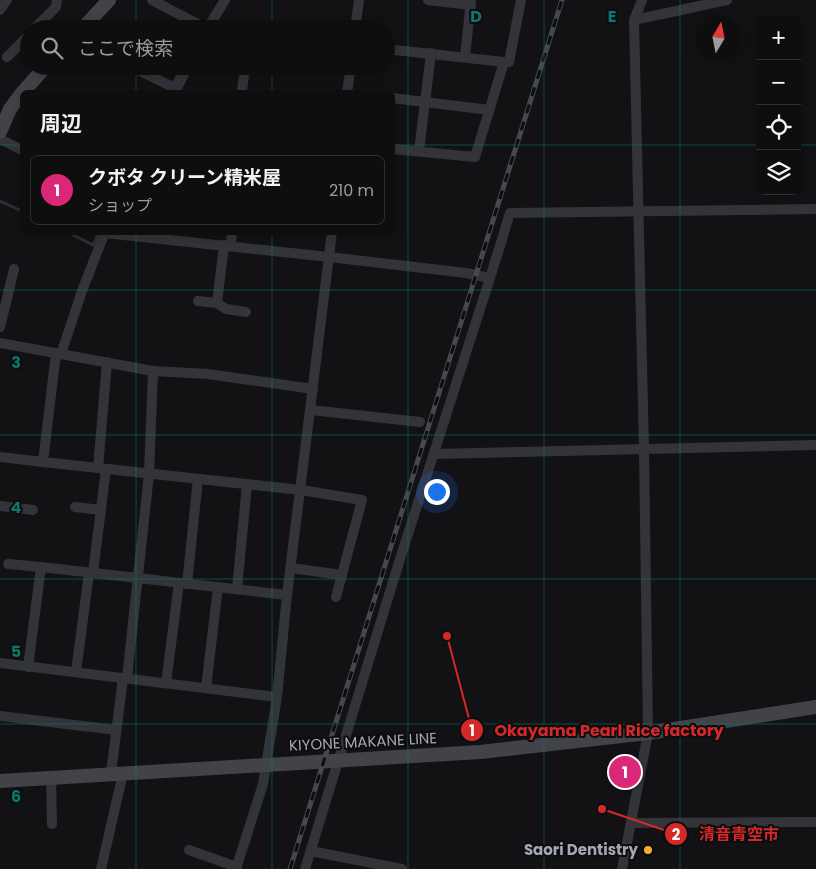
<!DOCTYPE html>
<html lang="ja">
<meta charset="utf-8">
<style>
:root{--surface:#0e0e0f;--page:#171718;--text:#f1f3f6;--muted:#9b9c9e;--line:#2e2e2f;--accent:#db2777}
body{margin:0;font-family:Poppins,"Noto Sans JP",sans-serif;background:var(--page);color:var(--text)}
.controls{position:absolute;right:15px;top:15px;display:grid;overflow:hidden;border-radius:8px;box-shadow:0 2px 12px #0003}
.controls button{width:45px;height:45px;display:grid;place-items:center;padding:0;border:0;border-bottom:1px solid var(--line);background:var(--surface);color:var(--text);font:25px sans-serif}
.compass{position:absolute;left:696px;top:15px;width:45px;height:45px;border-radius:50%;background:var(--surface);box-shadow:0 2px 12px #0003;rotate:10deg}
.you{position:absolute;left:436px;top:491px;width:18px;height:18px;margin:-12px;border:4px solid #fff;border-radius:50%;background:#1a73e8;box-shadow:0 0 0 8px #1a73e833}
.badge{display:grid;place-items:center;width:32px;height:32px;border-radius:50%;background:var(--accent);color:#fff;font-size:16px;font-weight:700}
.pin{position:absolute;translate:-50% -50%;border:2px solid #fff;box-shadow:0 1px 5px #0006}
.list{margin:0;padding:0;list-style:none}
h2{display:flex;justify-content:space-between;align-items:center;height:65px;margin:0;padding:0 20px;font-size:21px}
h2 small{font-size:16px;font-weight:400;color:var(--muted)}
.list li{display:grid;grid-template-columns:32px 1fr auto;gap:15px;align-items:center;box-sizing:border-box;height:70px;margin:0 10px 10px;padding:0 10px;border:1px solid var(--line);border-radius:8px}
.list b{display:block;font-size:19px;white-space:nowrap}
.list p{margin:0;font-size:16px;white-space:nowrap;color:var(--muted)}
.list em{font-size:16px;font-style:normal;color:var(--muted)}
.icon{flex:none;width:28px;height:28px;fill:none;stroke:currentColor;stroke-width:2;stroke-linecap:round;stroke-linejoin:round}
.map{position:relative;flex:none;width:816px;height:869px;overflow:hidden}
.search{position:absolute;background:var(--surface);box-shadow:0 2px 12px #0003;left:20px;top:20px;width:375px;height:55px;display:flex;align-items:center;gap:12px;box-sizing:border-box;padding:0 18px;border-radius:28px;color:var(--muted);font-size:19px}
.panel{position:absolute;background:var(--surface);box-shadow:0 2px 12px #0003;left:20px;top:90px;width:375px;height:145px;border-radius:8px}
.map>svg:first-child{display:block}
</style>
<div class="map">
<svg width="816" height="869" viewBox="0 0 816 869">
<rect width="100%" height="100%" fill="#121214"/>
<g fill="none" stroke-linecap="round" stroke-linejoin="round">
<g stroke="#283138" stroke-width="3">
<polyline points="169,92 182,66"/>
<polyline points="0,201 22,211"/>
<polyline points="67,232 93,245 99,232"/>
</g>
<g stroke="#333439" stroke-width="10">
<polyline points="152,0 207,29"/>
<polyline points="428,0 471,5"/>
<polyline points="0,10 7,0"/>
<polyline points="634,20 727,0"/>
<polyline points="34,29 56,7 57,0"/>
<polyline points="207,29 225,0"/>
<polyline points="355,29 359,0"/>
<polyline points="386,49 504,62 475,157 392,149"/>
<polyline points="7,57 29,35"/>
<polyline points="465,57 471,0"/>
<polyline points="504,62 509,62 521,0"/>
<polyline points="130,66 177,89"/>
<polyline points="242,91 245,66"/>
<polyline points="175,92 188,66"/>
<polyline points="347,92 351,66"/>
<polyline points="392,98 489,110"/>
<polyline points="0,139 22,150"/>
<polyline points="419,151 431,53"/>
<polyline points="105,233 329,257 466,273 490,278 510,213 816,209"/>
<polyline points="231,246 232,232"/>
<polyline points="198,301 217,303 224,245"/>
<polyline points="217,303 226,309 246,312"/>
<polyline points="0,327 14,269"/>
<polyline points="0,343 153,371 208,374 313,389"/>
<polyline points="56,353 43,462 301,490 362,500 336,597"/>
<polyline points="61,354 82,291 105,232"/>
<polyline points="311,410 420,422"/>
<polyline points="434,454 816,445"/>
<polyline points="0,457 43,462"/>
<polyline points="98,468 107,362"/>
<polyline points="0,506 33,510"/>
<polyline points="75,507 101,510"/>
<polyline points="8,564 41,567"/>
<polyline points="291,568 342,575"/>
<polyline points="93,573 106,469"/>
<polyline points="187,584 198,479"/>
<polyline points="237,589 247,484"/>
<polyline points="0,663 277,697"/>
<polyline points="28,667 41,567 287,595"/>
<polyline points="76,672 89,573"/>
<polyline points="127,678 149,474 153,371"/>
<polyline points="166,683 179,583"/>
<polyline points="206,688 218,587"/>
<polyline points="0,716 116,730"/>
<polyline points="111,773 123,678"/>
<polyline points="51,777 52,824"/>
<polyline points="631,823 816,822"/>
<polyline points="189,850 237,867"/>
<polyline points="311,851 402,869"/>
<polyline points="101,869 123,773"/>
<polyline points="236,869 263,784 277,697 287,595 332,232"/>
<polyline points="305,869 400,559 490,278"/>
<polyline points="622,869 648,733 644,449 634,20 642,0"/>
</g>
<g stroke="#414349" stroke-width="14">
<polyline points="82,29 109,0"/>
<polyline points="23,92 46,66"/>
<polyline points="0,132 10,109 22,93"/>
<polyline points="0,781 480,752 648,733 816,707"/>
</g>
<g stroke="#46484e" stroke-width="5">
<polyline id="rail" points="290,869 562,0"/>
</g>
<use href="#rail" stroke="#0d0d0f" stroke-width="3" stroke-dasharray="9" stroke-linecap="butt"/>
</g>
<path fill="none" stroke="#0f766e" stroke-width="1" stroke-opacity="0.55" d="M136 0V29M272 0V29M408 0V869M544 0V869M680 0V869M136 66V92M272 66V92M0 145H22M392 145H760M797 145H816M136 232V869M272 232V869M0 290H816M0 435H816M0 579H816M0 724H816"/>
<circle fill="#f7b027" stroke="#0d0d0f" stroke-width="2" cx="648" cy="850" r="5"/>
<g text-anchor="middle" stroke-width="4" stroke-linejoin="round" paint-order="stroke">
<g font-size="15" fill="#a3a8b5" stroke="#0d0d0f">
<text transform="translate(363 742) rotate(-3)" y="5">KIYONE MAKANE LINE</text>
</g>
<g font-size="15" font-weight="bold" fill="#a3a8b5" stroke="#0d0d0f" text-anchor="end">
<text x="638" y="855">Saori Dentistry</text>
</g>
</g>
<g font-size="16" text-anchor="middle" font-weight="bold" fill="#0f766e" stroke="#0d0d0f" stroke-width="4" stroke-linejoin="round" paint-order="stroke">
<text x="476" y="22">D</text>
<text x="612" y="22">E</text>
<text x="16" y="368">3</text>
<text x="16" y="513">4</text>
<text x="16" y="657">5</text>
<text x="16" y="802">6</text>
</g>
<path fill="none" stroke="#d62828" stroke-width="2" d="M447 636L472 730M602 809L676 834"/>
<g fill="#d62828" stroke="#0d0d0f" stroke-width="2">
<circle cx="447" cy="636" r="5"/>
<circle cx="602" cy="809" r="5"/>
<circle cx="472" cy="730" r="12"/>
<circle cx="676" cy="834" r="12"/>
</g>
<g font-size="15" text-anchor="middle" font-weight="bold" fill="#fff">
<text x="472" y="736">1</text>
<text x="676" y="840">2</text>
</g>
<g font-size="16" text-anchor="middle" font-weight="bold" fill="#d62828" stroke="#0d0d0f" stroke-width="4" stroke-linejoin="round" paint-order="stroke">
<text x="609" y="736">Okayama Pearl Rice factory</text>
<text x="739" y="840">清音青空市</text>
</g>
</svg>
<div class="controls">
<button>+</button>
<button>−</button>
<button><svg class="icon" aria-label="locate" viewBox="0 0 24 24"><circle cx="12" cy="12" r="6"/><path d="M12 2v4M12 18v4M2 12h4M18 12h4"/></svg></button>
<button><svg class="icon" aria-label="layers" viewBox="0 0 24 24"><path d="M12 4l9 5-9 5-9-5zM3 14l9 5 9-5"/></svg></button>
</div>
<svg class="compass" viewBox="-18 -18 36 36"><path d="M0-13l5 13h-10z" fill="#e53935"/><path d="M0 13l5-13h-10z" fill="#9b9c9e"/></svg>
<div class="you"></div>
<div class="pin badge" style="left:625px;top:772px">1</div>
<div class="search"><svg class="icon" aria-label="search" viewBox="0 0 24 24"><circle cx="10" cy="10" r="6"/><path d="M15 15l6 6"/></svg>ここで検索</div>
<section class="panel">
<h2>周辺<small></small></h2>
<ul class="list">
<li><span class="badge">1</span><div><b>クボタ クリーン精米屋</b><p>ショップ</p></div><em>210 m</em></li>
</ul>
</section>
</div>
